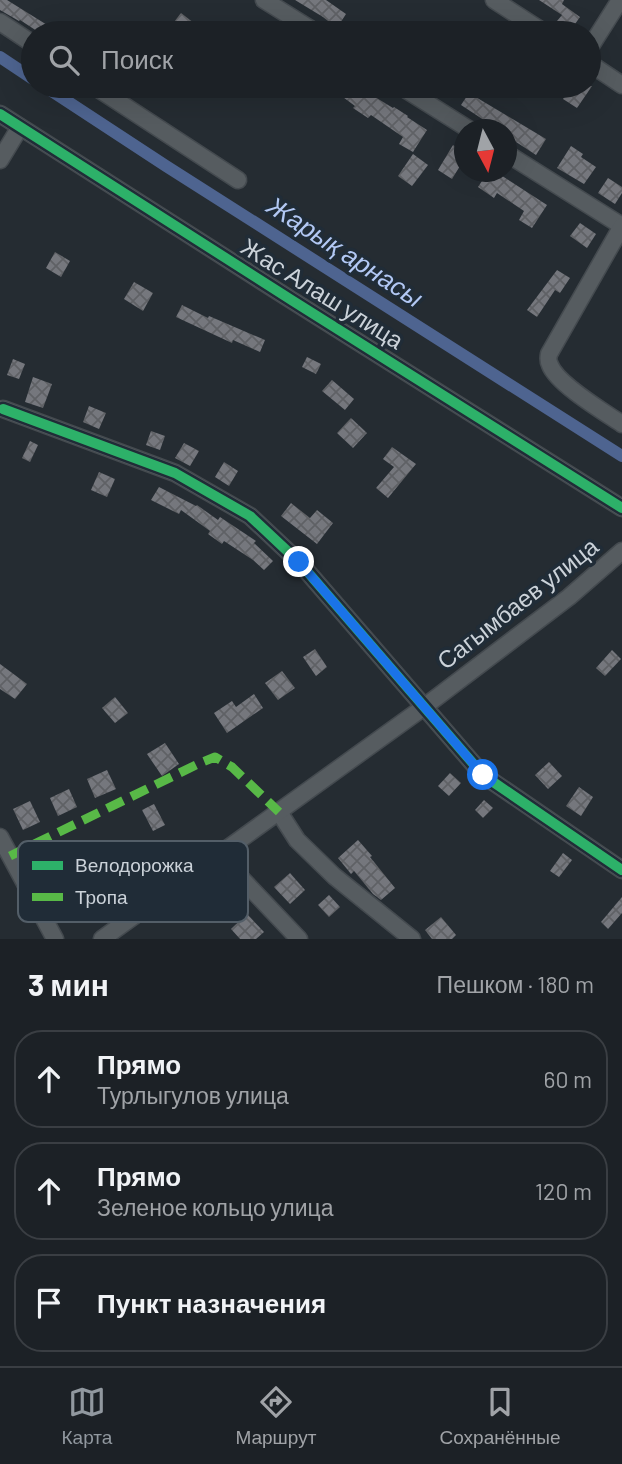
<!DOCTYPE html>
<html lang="ru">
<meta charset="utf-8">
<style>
:root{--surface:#1c2126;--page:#25292e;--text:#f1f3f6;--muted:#a0a3a7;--line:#3a3e43;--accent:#91989f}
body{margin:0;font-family:Barlow,sans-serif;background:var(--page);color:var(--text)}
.compass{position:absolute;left:454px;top:119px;width:63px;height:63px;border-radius:50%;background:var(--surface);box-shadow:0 7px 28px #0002;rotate:173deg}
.stop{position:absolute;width:21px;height:21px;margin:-16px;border:5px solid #1a73e8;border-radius:50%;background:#fff}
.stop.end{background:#1a73e8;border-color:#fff;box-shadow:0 2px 7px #0008}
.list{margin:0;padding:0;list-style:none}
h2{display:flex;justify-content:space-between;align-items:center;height:91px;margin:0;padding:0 28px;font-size:30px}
h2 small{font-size:23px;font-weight:400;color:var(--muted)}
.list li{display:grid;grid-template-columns:46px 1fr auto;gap:21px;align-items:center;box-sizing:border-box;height:98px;margin:0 14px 14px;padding:0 14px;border:2px solid var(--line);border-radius:28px}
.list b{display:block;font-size:26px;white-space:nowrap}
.list p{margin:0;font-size:23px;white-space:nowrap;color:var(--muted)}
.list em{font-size:23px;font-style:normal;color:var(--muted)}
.icon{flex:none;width:38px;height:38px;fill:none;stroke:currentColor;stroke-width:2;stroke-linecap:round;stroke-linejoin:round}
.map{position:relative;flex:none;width:622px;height:939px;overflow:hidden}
.search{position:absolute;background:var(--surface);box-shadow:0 7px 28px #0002;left:21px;right:21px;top:21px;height:77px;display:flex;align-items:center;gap:18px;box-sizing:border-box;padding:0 24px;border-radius:38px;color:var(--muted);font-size:26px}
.sheet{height:427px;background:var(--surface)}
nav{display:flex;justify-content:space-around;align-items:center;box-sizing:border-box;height:98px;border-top:2px solid var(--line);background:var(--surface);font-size:19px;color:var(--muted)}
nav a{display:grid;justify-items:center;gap:4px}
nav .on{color:var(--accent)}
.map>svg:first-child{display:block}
</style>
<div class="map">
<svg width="622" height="939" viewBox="0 0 622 939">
<defs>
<pattern id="building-cross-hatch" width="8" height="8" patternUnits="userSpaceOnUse" patternTransform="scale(1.75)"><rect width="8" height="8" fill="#75777d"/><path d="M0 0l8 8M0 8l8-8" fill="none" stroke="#5f6165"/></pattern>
</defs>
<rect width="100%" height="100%" fill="#252c32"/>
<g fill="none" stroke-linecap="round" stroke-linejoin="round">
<g stroke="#4e6490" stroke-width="12">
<polyline points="0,57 33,79"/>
<polyline points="44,86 166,166 622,456"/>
</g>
</g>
<g fill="url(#building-cross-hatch)">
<polygon points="0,0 7,0 60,33 40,33 20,20 19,21 0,10"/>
<polygon points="295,0 326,0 346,14 337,28 323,17"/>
<polygon points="539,0 564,0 562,4 580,17 570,31 557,21 562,15"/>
<polygon points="181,13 199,27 194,33 181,33 171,26"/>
<polygon points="328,86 357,86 393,108 394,107 408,116 407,117 427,130 413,152 399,144 403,137 371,115 368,118 353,108 355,106"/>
<polygon points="571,86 592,86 577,108 563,99"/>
<polygon points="469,93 546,139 536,155 507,136 507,130 499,130 461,105"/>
<polygon points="453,145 465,152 465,169 460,166 452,179 438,170"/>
<polygon points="571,146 583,154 581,157 596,167 584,184 557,168"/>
<polygon points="413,154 428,165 412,186 398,176"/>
<polygon points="468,172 496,172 547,205 532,228 519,220 524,211 497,193 494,198 478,187 482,181"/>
<polygon points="608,178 622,187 622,193 615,204 598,193"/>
<polygon points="580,223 596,234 587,248 570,236"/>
<polygon points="55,252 70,261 61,277 46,268"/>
<polygon points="557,270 570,278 560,293 555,290 537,317 527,310"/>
<polygon points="134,282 153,293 143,311 124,299"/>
<polygon points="182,305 208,318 209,316 265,340 260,352 233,340 232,343 176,317"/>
<polygon points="307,357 321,364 316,374 302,367"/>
<polygon points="13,359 25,364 19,379 7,375"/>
<polygon points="33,377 52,384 43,408 25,402"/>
<polygon points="332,380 354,399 345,410 322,391"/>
<polygon points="89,406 106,413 99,429 83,422"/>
<polygon points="351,418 367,433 353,448 337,433"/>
<polygon points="151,431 165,436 160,450 146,445"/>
<polygon points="30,441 38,445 30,462 22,458"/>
<polygon points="184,443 199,451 190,466 175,458"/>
<polygon points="392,447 416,464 388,498 376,488 394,467 383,459"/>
<polygon points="224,462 238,471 229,486 215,477"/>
<polygon points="99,472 115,479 107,497 91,490"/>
<polygon points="159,487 196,506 197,505 218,520 220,517 256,541 254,543 273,561 264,570 253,560 224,541 222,544 208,534 210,531 181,510 179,514 151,500"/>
<polygon points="291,503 310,518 317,510 333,523 317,544 281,516"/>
<polygon points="315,649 327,667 316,676 303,657"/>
<polygon points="612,650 621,659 605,676 596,668"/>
<polygon points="0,664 27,684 15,699 0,689"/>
<polygon points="282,671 295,688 278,700 265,683"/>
<polygon points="254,694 263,708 227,733 214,713 232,701 236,707"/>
<polygon points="115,697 128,713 115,723 102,708"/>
<polygon points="165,743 179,764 162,776 147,754"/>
<polygon points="549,762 562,776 548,789 535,775"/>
<polygon points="107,770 116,789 95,798 87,779"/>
<polygon points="450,773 461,783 449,796 438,786"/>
<polygon points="579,787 593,797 581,816 566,806"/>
<polygon points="69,789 77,807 58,816 50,798"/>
<polygon points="484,800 493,808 483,818 475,810"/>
<polygon points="30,801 40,822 23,830 13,809"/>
<polygon points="154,804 165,825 153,831 142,810"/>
<polygon points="358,840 372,856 370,857 395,888 381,900 373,894 354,871 351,874 338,858"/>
<polygon points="563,853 572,860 559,877 550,871"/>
<polygon points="290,873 305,890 290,904 274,887"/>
<polygon points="329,895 340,907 329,917 318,905"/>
<polygon points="622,897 622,913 608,929 601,922"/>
<polygon points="247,914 264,932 256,939 240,939 231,929"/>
<polygon points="441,917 456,935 452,939 432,939 425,930"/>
</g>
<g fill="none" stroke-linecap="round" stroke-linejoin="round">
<g stroke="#444a4f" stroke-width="19">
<g id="minor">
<polyline points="264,0 317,33"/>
<polyline points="494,0 545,33"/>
<polyline points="0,22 33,44"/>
<polyline points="589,49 620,0"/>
<polyline points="589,63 622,85"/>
<polyline points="94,86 238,180"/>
<polyline points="400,86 470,130"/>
<polyline points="0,114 293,301 622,508"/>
<polyline points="506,153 622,226"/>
<polyline points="0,160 20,127"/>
<path d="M622 226 549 354C548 359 548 361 550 365 557 384 604 412 622 424"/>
<polyline points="3,409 175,473 250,516 299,562 483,775 622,870"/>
<polyline points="279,812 297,840 334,876 412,939"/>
<polyline points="0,837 55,939"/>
<polyline points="219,855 299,939"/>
<polyline points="102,939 424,707 569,597 622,551"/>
</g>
</g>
<use href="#minor" stroke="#565c60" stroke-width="16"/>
<polyline stroke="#58b947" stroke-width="9" stroke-dasharray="18 9" stroke-linecap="butt" points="10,856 200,763 215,757 232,767 279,812"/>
<g stroke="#202c37" stroke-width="15">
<g id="cycleway">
<polyline points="0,114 293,301 622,508"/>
<polyline points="3,409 175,473 250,516 299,562 483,775 622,870"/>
</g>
</g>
<use href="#cycleway" stroke="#2db169" stroke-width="10"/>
</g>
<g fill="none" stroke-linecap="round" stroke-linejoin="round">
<polyline stroke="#1a73e8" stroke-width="9" points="299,562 483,775"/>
</g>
<g text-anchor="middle" stroke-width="7" stroke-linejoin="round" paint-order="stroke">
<g font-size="24" fill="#cbd2d9" stroke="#202c37">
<text transform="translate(322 294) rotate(32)" y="8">Жас Алаш улица</text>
<text transform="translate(518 604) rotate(-38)" y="8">Сагымбаев улица</text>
</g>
<g font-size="26" font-style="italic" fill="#b2c8f4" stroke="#202c37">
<text transform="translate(345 252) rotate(33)" y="9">Жарық арнасы</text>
</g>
</g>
<rect x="18" y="841" width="230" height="81" rx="10" fill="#202c37" stroke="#535e68" stroke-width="2"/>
<rect x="32" y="861" width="31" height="9" fill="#2db169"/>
<rect x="32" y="893" width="31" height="8" fill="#58b947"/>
<g font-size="19" fill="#cbd2d9">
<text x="75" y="872">Велодорожка</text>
<text x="75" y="904">Тропа</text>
</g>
</svg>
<svg class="compass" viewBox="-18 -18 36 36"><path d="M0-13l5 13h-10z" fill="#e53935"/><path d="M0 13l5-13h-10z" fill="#a0a3a7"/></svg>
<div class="stop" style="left:483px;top:775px"></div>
<div class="stop end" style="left:299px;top:562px"></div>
<div class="search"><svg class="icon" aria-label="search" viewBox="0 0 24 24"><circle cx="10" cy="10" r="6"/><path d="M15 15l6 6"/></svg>Поиск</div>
</div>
<section class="sheet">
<h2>3 мин<small>Пешком · 180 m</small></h2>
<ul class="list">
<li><svg class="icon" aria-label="ahead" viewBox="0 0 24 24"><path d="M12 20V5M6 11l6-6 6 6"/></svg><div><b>Прямо</b><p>Турлыгулов улица</p></div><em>60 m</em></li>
<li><svg class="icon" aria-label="ahead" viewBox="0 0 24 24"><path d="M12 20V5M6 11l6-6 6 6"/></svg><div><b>Прямо</b><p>Зеленое кольцо улица</p></div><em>120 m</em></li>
<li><svg class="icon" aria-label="arrive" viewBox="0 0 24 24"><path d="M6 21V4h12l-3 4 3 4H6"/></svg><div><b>Пункт назначения</b></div></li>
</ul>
</section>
<nav>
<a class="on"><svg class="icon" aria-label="map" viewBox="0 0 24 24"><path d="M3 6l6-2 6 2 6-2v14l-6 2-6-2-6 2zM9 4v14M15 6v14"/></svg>Карта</a>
<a><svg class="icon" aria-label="directions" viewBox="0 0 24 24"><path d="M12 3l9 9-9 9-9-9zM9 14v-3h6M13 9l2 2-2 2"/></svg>Маршрут</a>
<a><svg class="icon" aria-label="saved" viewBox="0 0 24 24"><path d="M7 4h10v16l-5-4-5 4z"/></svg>Сохранённые</a>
</nav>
